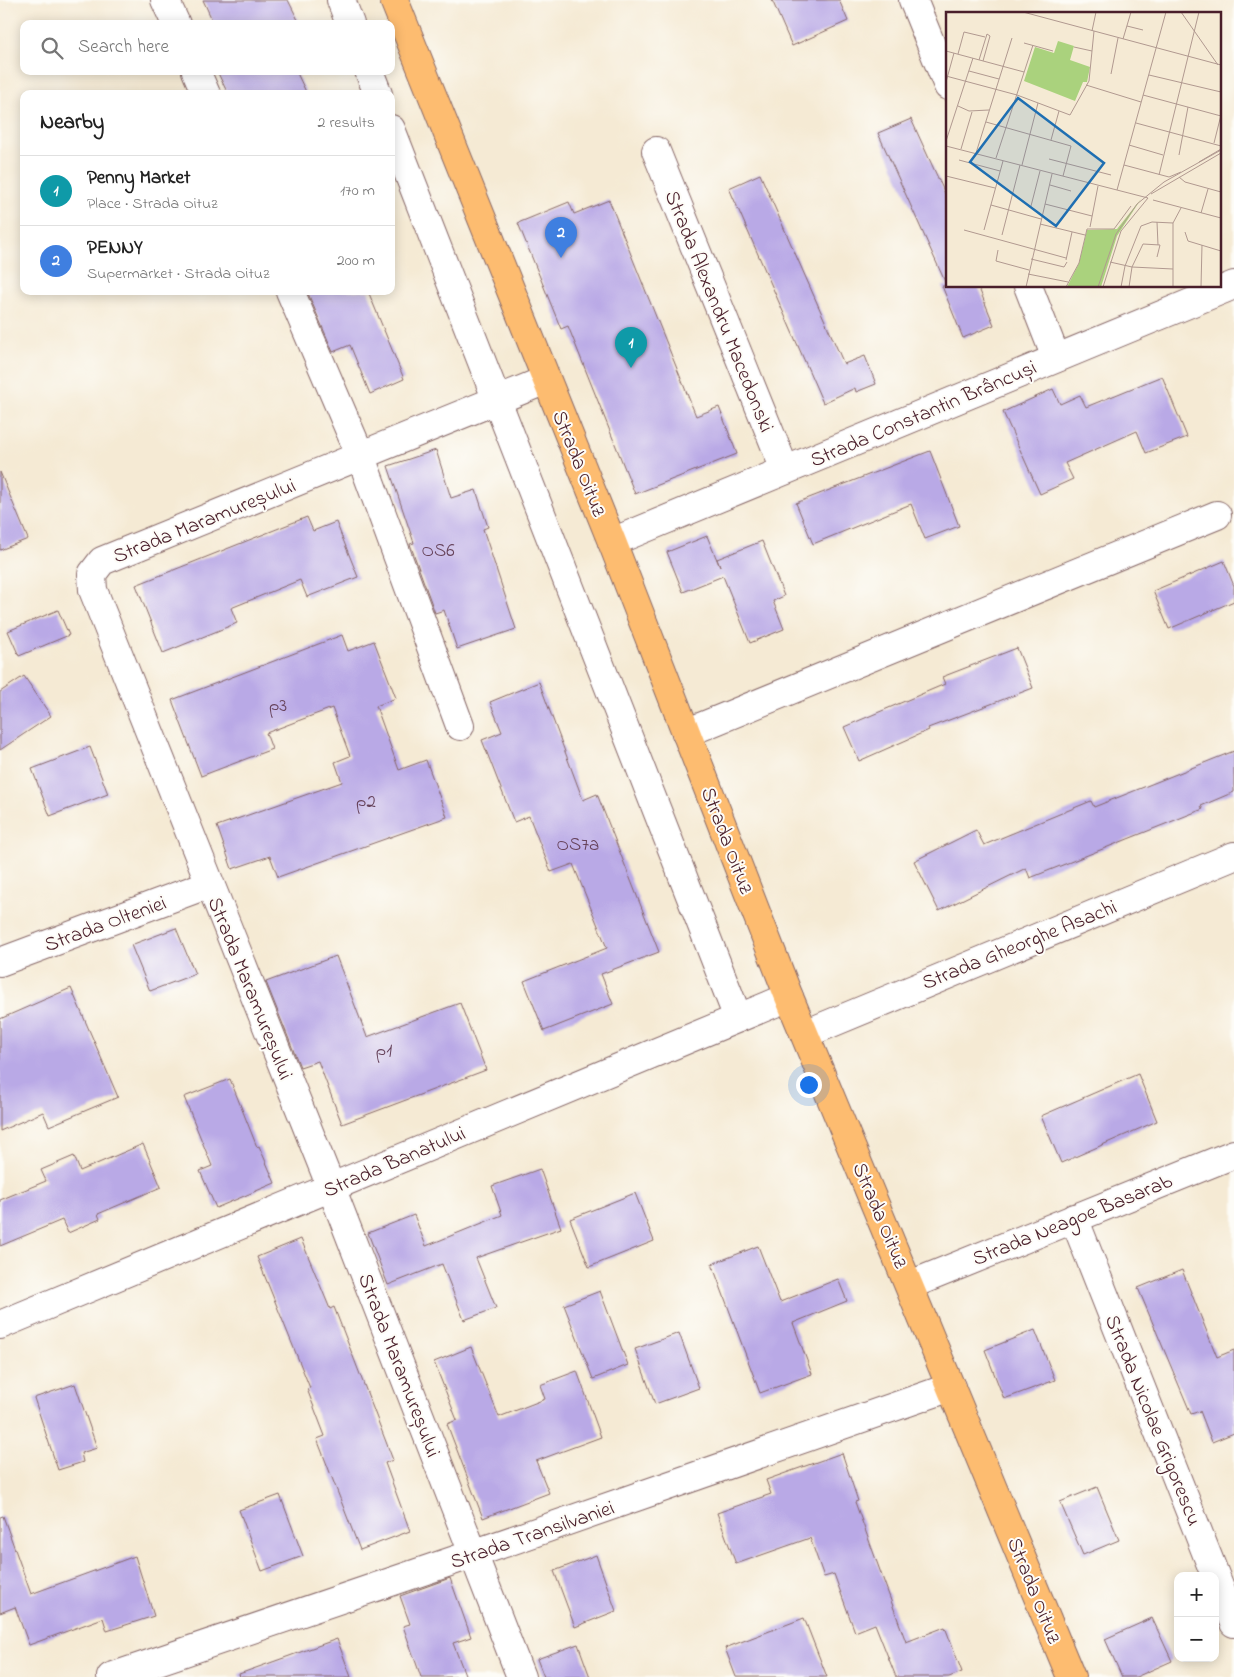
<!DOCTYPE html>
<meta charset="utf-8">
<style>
:root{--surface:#fff;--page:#f6f6f6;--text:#222;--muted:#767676;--line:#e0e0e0;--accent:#1f6fb2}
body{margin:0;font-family:"Indie Flower",sans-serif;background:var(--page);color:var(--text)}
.controls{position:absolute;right:15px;bottom:15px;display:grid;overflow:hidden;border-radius:10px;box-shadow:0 2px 12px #0003}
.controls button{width:45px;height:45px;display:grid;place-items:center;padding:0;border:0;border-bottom:1px solid var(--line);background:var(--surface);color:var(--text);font:25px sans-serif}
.you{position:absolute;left:808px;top:1084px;width:18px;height:18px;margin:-12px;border:4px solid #fff;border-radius:50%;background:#1a73e8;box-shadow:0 0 0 8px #1a73e833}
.badge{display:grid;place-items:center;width:32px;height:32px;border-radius:50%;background:var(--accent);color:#fff;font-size:16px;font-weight:700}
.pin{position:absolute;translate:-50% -41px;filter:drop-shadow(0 1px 2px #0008)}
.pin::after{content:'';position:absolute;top:26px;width:18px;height:15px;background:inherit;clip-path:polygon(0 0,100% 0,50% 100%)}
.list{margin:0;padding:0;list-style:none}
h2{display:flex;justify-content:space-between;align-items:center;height:65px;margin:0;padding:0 20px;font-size:21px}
h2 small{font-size:16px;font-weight:400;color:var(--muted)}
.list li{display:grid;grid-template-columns:32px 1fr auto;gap:15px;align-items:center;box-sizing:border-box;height:70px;padding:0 20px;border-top:1px solid var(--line)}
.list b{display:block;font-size:19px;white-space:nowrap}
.list p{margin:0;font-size:16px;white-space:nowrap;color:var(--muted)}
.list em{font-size:16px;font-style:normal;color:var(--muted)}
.icon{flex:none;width:28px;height:28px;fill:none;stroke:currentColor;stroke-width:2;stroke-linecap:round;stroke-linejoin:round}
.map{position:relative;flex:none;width:1234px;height:1677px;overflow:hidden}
.search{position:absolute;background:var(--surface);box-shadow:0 2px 12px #0003;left:20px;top:20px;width:375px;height:55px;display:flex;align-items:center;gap:12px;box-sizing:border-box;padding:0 18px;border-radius:10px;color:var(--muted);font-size:19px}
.panel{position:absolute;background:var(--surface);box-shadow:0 2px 12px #0003;left:20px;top:90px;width:375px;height:205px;border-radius:10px}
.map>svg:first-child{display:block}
</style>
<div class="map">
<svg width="1234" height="1677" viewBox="0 0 1234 1677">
<rect width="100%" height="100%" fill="#fdfcf7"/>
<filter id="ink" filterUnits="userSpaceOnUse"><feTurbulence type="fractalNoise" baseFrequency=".02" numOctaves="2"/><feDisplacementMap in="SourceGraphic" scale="10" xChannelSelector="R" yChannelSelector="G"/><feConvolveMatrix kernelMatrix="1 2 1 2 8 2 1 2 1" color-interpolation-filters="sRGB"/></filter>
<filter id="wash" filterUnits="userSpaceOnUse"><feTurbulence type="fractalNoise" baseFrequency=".0096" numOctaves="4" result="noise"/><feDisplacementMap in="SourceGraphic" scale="20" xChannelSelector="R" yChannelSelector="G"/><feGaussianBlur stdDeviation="1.12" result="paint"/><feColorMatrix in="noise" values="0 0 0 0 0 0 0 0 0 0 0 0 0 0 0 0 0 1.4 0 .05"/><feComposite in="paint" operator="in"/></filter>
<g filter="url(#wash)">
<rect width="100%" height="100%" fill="#f5ead4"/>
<g id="blocks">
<g fill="#b9a9e6">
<polygon points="203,0 288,0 300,24 214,24"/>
<polygon points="772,0 839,0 848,21 792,46"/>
<polygon points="217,71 296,71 307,94 228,94"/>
<polygon points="911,119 948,200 948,286 978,286 994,325 963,338 942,286 947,286 878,133"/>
<polygon points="760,174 844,364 865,356 876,384 856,392 855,388 823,403 729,188"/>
<polygon points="609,200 696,416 719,407 737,454 635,494 568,326 561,329 518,223 569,202 574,214"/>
<polygon points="307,291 368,291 404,379 370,394 350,345 333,352"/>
<polygon points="1162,376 1187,437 1146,453 1137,431 1065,463 1073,479 1040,494 1003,412 1053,389 1060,404 1080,395 1086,407"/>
<polygon points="436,450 451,498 476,490 488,527 483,529 516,629 457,649 444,610 435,613 410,544 414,543 388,466"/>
<polygon points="930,451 959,526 925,539 911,504 813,544 796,503"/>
<polygon points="0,472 28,539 0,550"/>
<polygon points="307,517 313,531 336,522 358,577 307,597 300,580 231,608 237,623 163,653 136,585"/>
<polygon points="707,536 720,567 717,559 762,541 784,596 773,601 784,629 750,643 723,576 683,592 667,552"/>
<polygon points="1224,561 1234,586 1234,601 1169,629 1153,591"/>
<polygon points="58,610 69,635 19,656 8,631"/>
<polygon points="342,635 348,651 374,641 396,698 376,706 399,770 426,760 447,817 278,877 270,856 232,869 217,826 342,782 335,762 350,756 332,708 266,733 272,749 201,776 172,700"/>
<polygon points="1017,648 1033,688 928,728 929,730 859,761 844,727 945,684 942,677"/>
<polygon points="24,676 51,716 0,750 0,692"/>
<polygon points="539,682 583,800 597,794 659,952 601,974 613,1004 544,1031 524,981 607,948 573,864 551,872 529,816 514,822 482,740 502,732 490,702"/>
<polygon points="90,747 108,794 50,816 32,769"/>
<polygon points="1234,751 1234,792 1201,806 1203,809 1030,878 1026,868 939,911 914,861 976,830 984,845 1091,801 1094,807"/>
<polygon points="176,928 195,974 150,991 131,945"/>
<polygon points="336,956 367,1037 460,1003 486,1070 342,1124 318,1061 300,1067 266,982"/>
<polygon points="71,988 118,1097 49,1126 43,1112 0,1131 0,1019"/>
<polygon points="1138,1074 1157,1121 1061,1163 1041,1116"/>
<polygon points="230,1079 257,1147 259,1146 275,1183 216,1208 200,1171 212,1166 184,1097"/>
<polygon points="143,1144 161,1187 98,1214 100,1219 68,1233 62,1220 0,1246 0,1200 46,1181 41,1170 74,1156 80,1171"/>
<polygon points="540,1169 561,1228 476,1258 496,1308 464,1320 442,1264 388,1285 368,1233 414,1215 426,1246 502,1215 492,1186"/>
<polygon points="635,1193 654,1241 589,1267 570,1219"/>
<polygon points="301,1239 330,1309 334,1307 393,1460 385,1463 410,1531 360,1550 317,1439 325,1436 307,1389 310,1388 257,1257"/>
<polygon points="758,1246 780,1302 838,1279 847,1301 793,1323 812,1374 760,1393 712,1264"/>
<polygon points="1182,1270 1217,1357 1234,1350 1234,1433 1212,1442 1200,1411 1191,1414 1138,1288"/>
<polygon points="600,1291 628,1365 593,1379 564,1305"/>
<polygon points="1035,1330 1055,1380 1004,1399 985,1350"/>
<polygon points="679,1333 699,1388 655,1404 635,1349"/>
<polygon points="471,1347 499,1417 545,1399 540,1385 577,1371 601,1437 536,1461 549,1493 483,1518 447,1424 457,1420 434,1362"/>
<polygon points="75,1384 97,1448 81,1453 83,1462 58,1470 34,1398"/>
<polygon points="842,1453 858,1501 855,1502 906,1642 945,1627 962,1672 949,1677 896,1677 875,1624 855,1632 834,1574 824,1577 810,1538 736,1564 717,1513 771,1494 766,1480"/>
<polygon points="1097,1487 1119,1540 1083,1555 1060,1502"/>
<polygon points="280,1495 303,1556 262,1571 239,1510"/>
<polygon points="3,1516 31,1594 135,1556 154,1616 107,1631 103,1618 29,1645 15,1607 0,1613 0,1517"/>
<polygon points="596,1555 616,1611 575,1627 554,1571"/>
<polygon points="450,1578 471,1637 453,1643 466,1677 421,1677 403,1626 410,1624 400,1596"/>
<polygon points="804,1618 827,1677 736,1677 725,1648"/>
<polygon points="1152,1618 1172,1661 1136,1677 1122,1677 1105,1639"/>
<polygon points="337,1639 351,1677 240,1677 239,1674"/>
<polygon points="578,1644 590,1677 544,1677 537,1659"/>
</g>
</g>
</g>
<g filter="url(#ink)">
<use href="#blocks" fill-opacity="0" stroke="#866666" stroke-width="1"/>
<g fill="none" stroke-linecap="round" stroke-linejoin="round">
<g stroke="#866666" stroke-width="30">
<g id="minor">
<polyline points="165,0 176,24"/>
<polyline points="341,0 350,24"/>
<polyline points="913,0 948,86"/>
<polyline points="196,71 206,94"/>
<polyline points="369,71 378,94"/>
<polyline points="391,129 738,1018"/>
<polyline points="656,151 785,470"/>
<polyline points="1028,286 1056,358"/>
<polyline points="290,291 361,457 460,726"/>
<polyline points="612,542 1234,285"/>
<polyline points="686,733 1217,515"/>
<polyline points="0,962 209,884"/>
<polyline points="805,1034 1234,856"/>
<polyline points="1074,1218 1234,1623"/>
<polyline points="910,1285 1234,1154"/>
<polyline points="0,1325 789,997"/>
<polyline points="111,1677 473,1554 951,1387"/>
<polyline points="521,1677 331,1187 93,590 92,574 102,561 546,380"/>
</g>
</g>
<g stroke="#866666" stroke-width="30">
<polyline id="major" points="394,0 612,542 789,997 1071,1677"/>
</g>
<use href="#minor" stroke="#fff" stroke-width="28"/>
<use href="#major" stroke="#fdbc6f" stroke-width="28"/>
</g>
</g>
<g text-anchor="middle" stroke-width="4" stroke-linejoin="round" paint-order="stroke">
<g font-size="19" fill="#66425a">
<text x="438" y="556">OS6</text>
<text x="278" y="711">p3</text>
<text x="366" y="807">p2</text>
<text x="578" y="850">OS7a</text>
<text x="384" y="1056">p1</text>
</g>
<g font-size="21" fill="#4a1f2b" stroke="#fdfcf7">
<text transform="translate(720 311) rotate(68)" y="7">Strada Alexandru Macedonski</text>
<text transform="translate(923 413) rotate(-23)" y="7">Strada Constantin Brâncuși</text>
<text transform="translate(580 463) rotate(68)" y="7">Strada Oituz</text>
<text transform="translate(204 520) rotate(-22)" y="7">Strada Maramureșului</text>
<text transform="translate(728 840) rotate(69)" y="7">Strada Oituz</text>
<text transform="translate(105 923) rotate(-20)" y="7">Strada Olteniei</text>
<text transform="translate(1019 944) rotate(-22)" y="7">Strada Gheorghe Asachi</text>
<text transform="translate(251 988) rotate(68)" y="7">Strada Maramureșului</text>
<text transform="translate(394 1161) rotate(-23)" y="7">Strada Banatului</text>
<text transform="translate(881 1215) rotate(67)" y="7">Strada Oituz</text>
<text transform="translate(1072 1219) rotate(-22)" y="7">Strada Neagoe Basarab</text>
<text transform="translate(400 1365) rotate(69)" y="7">Strada Maramureșului</text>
<text transform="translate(1154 1420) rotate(68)" y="7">Strada Nicolae Grigorescu</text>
<text transform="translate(532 1534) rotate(-19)" y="7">Strada Transilvaniei</text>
<text transform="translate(1035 1590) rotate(68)" y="7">Strada Oituz</text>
</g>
</g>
<g transform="translate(946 12)">
<rect width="275" height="275" fill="#f5ead4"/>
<path d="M112 29 128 34 124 48 144 55 141 70H137L129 89 78 69 89 35 108 41ZM195 187 171 224 155 275H121L133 251 141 218 171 217Z" fill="#aad27d"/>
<path fill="none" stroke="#b19990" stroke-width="1" d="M77 0 275 53M235 0 272 53M181 14 197 18M146 19 150 0M177 27 185 0M78 31 107 39M128 35 146 39M0 39 78 60M12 42 18 20 39 25M33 48 41 22 44 24 37 49M23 59 53 67M165 62 172 26M203 63 275 80M0 64 71 83 124 103 143 69 148 19M0 70 8 41M140 73 195 90M197 83 275 104M12 94 23 99 43 98M40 110 125 134 117 164M190 111 275 134M105 128 113 99M0 129 27 46M268 131 275 103M183 133 217 143M0 134 202 186M15 137 26 100M30 141 66 26M233 143 242 95M50 146 87 33M103 147 165 163M13 148 54 159M253 150 275 137M76 153 92 91M178 153 223 165 235 160M213 163 253 0M0 164 49 176M233 165 239 170 275 180M104 173 125 179M171 178 220 0M205 182 275 141M207 188 275 206M99 192 146 204M45 193 95 207M85 194 94 159M255 201 262 177M211 210 212 233M94 212 139 223M144 215 152 174M18 218 120 246M38 218 57 149M239 220 242 229 275 239M56 223 74 153M52 238 50 249 83 258M85 247 118 255 121 250M120 248 126 220M164 250 186 255 227 257M82 262 122 270M80 275 106 162M120 275 133 251 141 217H168L185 194M152 275 170 222 191 192 218 170 275 138M157 275 175 219 202 186M175 275 179 254 195 214 206 210 227 211M183 275 186 255 197 232 214 233 211 245M227 275V211L235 196M255 275 256 233"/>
<path fill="#1f6fb2" fill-opacity="0.15" stroke="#1f6fb2" stroke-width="2.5" d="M72 86 158 151 110 214 24 150Z"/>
<rect width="275" height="275" fill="none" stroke="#4a1f2b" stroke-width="2.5"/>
</g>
</svg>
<div class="controls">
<button>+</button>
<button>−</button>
</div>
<div class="you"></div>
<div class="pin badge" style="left:631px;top:368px;background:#0f9aa8">1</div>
<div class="pin badge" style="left:561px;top:258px;background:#3f7fe0">2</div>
<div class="search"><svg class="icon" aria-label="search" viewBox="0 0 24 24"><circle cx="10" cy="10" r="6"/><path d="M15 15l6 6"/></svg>Search here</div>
<section class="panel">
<h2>Nearby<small>2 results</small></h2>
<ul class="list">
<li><span class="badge" style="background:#0f9aa8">1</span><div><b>Penny Market</b><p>Place · Strada Oituz</p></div><em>170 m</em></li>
<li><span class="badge" style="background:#3f7fe0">2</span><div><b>PENNY</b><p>Supermarket · Strada Oituz</p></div><em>200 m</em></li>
</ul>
</section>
</div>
